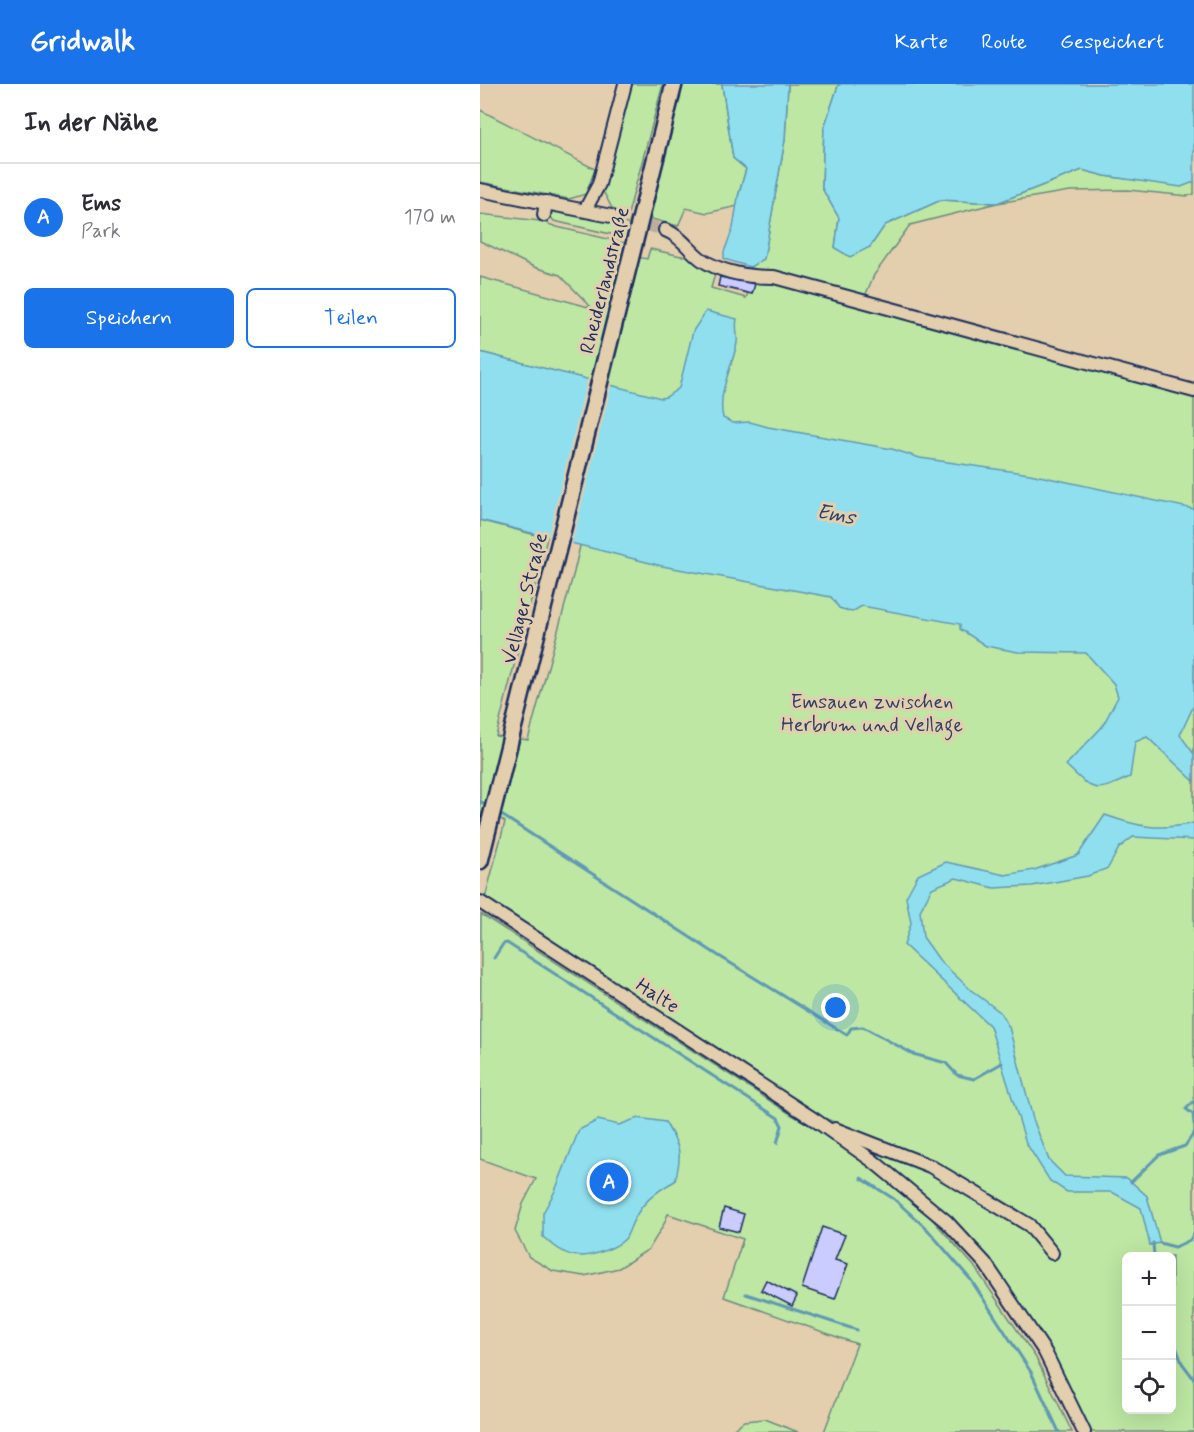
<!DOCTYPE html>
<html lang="de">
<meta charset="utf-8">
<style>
:root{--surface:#fff;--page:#f2f2f3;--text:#2b2b33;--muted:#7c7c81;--line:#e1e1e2;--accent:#1a73e8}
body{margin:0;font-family:Mynerve,sans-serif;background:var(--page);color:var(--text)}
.controls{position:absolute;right:18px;bottom:18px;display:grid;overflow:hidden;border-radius:9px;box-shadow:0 6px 24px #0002}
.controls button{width:54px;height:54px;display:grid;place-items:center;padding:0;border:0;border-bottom:2px solid var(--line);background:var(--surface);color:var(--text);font:30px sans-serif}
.you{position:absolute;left:356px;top:924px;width:21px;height:21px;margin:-15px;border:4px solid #fff;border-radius:50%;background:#1a73e8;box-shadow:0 0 0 9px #1a73e833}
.badge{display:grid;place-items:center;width:39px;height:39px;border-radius:50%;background:var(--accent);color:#fff;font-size:20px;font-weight:700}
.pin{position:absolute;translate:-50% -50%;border:3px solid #fff;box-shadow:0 2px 6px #0006}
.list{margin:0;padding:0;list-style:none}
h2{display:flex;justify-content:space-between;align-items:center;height:78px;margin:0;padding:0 24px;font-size:26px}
h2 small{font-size:20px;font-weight:400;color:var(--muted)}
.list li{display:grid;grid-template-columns:39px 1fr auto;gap:18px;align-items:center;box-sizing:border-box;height:108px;padding:0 24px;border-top:2px solid var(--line)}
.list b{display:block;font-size:22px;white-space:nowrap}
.list p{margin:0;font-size:20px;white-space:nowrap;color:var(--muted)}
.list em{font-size:20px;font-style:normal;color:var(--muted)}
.actions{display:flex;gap:12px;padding:18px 24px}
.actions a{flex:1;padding:14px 0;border:2px solid var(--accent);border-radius:9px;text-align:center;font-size:21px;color:var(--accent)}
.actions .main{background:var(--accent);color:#fff}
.icon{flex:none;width:33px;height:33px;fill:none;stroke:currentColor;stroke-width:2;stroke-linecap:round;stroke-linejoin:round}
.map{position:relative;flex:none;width:714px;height:1348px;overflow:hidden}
header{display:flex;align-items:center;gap:36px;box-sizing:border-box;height:84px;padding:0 30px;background:var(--accent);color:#fff}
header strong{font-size:28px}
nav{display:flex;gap:33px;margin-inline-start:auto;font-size:21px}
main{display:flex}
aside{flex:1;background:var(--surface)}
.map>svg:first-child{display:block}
</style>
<header>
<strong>Gridwalk</strong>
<nav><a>Karte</a><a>Route</a><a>Gespeichert</a></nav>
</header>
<main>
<aside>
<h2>In der Nähe<small></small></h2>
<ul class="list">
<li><span class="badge">A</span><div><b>Ems</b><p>Park</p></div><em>170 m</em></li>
</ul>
<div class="actions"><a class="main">Speichern</a><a>Teilen</a></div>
</aside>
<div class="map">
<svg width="714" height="1348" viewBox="0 0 714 1348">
<rect width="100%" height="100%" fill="#e3cead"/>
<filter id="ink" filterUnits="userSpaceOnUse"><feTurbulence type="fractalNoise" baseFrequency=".0167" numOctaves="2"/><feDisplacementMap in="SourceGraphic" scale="12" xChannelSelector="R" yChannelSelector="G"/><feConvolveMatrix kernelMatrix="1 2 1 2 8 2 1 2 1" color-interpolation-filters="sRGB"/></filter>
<g filter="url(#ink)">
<g fill="#bde7a3" stroke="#6c8b80" stroke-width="1.5" fill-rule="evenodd">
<polygon points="150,0 183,0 148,130 133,126 122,105"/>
<polygon points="202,0 242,0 253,74 266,85 258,113 258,122 227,129 206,124 198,142 168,134"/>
<path d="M308 0H361L358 2 344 44 343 71 342 104 359 134 355 164 390 163 405 141 461 116 517 119 602 86 625 92 701 102 714 98V110L708 112 648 106 590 107 517 119 430 141 394 191 383 217 714 307V1348H607L510 1183 345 1041 463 1084 418 1063 321 1025 4 818 25 738 4 723 0 734V436L67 454 16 652 48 656 94 488 137 303 0 268V193L112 224 80 191 54 183 0 157V130L60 137 77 143 145 159 143 170 167 175 170 165 201 172 211 171 236 187 231 204 266 214 274 193 270 183 284 174 305 56ZM646 1172H692V1326H646Z"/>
<polygon points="0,26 115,85 106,110 89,115 0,98"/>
<polygon points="73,124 152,141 148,154 74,137 68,130"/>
<polygon points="1,830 312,1031 350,1052 383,1076 444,1126 494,1182 556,1274 592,1348 344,1348 377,1260 244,1213 263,1155 188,1130 183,1142 169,1165 139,1184 104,1192 73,1187 49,1173 35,1147 43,1120 56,1095 0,1075"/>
<polygon points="285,1335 318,1348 250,1348 264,1337"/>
</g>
<g fill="#90dfee" stroke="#6199b4" stroke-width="1.5">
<polygon points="242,0 308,0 305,56 284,175 270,183 244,175 244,168 253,144 258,113 266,85 253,74"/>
<polygon points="361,0 714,0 714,98 701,103 625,92 602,86 517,119 461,116 405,141 390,163 370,173 355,164 359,134 342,104 343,71 344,44 358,2"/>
<path d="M226 227 257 235C255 243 258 251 257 259 252 284 237 309 243 334L253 339 270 338 288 343 412 365 440 374 550 390 714 425V621L700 651 714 670V697L667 653 655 658 650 693C614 709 615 709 586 681L622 643 638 613 634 600 606 569 538 568 506 562 480 545V540L382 522 372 528 359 524 351 513 182 482 0 436V268L181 314 186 313 199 304 213 247Z"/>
<path d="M625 731C659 743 679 747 714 739V756L653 753 639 764 628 784 608 792 552 802 514 804 476 794 452 804 440 827 443 853 460 877 491 906 520 928 529 943 553 1035 569 1076 585 1092 647 1094 667 1112 680 1159 670 1161 661 1124 632 1108H587L570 1097 546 1059 510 942 424 861 431 839 426 813 438 791 466 778 525 791 554 786 598 771Z"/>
<path d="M158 1034 185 1038C200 1063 203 1068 195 1097 178 1106 163 1117 155 1134 151 1140 149 1149 145 1155 138 1162 130 1165 121 1168 95 1177 84 1171 63 1153V1129L75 1107 99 1046 118 1036 139 1041Z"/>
</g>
<polygon fill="#e3cead" points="108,293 132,299 91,463 67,457"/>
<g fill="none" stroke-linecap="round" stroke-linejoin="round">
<g stroke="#6199b4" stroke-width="3">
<polyline points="0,717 9,723"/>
<polyline points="17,728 239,872 367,951 371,944 383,943 433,970 466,979 477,991 494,995 522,979"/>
<polyline points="14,874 23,860 27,859 298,1034 302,1042 297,1059"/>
<polyline points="714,1017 706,1025 713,1030 714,1040"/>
<polyline points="381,1094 414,1115 447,1145 491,1196 551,1288 579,1348"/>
<polyline points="651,1098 679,1071 705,1062 714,1049"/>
<polyline points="673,1159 674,1172"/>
<polyline points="680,1159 695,1163 710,1156 714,1149"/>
<polyline points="266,1210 377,1246"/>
<polyline points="692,1252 702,1279 714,1295"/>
</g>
</g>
<g fill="#cacbfe" stroke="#1b2f5e" stroke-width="1.5">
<polygon points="240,193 275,200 272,210 238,202"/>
<polygon points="244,1124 264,1130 259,1148 239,1143"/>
<polygon points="342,1143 365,1151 355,1176 368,1180 355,1215 322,1204"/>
<polygon points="286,1196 317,1212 312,1222 281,1206"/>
</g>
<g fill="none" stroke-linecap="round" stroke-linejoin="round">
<polyline stroke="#bbae9d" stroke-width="12" stroke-dasharray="12 6" stroke-linecap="butt" points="131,132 185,146"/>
<g stroke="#1b2f5e" stroke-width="16">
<g id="minor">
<polyline points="0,106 131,132"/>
<polyline points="105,126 119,100 145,0"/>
<polyline points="64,131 66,118"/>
<path d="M185 146C201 152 208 165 221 175 241 189 271 193 294 193L714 307"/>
<polyline points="0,818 335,1036 393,1077 467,1138 505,1179 565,1268 604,1348"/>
<polyline points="355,1045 450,1082 549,1141 572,1169"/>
</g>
</g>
<g stroke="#1b2f5e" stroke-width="20">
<polyline id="major" points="0,777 194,0"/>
</g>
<use href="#minor" stroke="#e3cead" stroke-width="12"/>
<use href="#major" stroke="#e3cead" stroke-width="15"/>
</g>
</g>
<g text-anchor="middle" stroke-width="6" stroke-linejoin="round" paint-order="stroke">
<g font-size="20" fill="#1b2f5e" stroke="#e3cead">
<text transform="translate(124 196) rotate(-76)" y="7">Rheiderlandstraße</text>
<text transform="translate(44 514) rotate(-76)" y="7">Vellager Straße</text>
<text transform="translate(178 911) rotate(33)" y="7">Halte</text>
</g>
<g font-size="20" fill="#2b4165" stroke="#e3cead">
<text x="392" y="624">Emsauen zwischen<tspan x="392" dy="23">Herbrum und Vellage</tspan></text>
</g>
<g font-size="21" font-style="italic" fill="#27416c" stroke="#e3cead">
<text transform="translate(356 430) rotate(11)" y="7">Ems</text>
</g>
</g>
</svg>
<div class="controls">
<button>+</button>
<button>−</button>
<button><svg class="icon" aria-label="locate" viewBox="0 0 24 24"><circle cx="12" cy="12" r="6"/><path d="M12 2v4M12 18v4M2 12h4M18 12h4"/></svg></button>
</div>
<div class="you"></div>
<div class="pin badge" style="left:129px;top:1098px">A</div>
</div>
</main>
